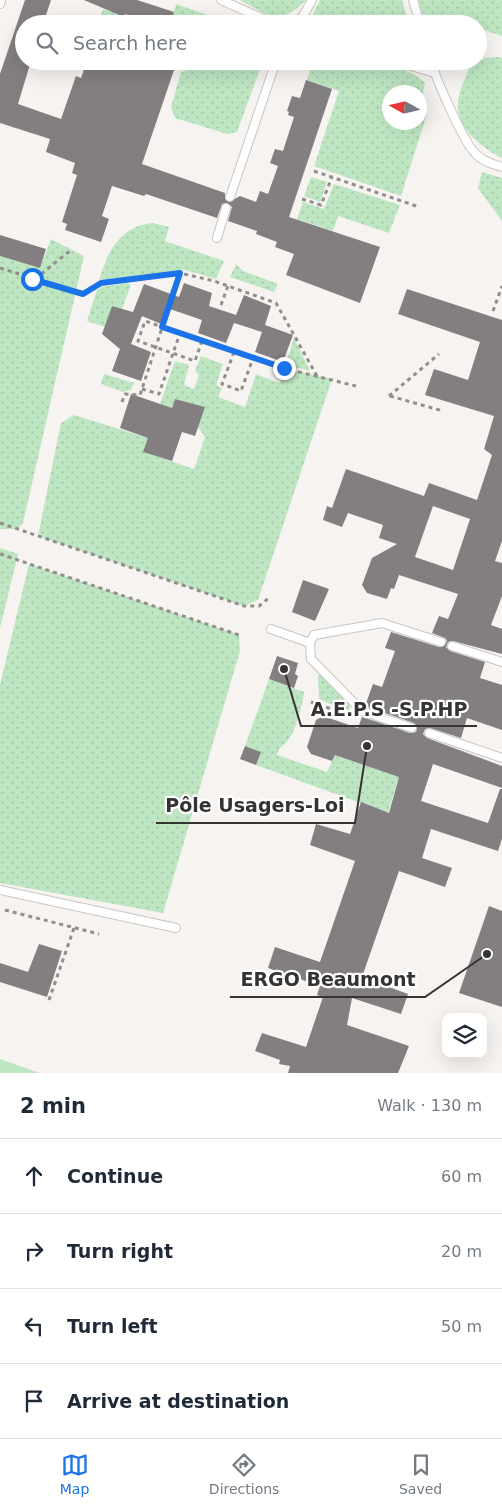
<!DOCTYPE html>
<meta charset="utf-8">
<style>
:root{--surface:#fff;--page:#f6f6f7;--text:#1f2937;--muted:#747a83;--line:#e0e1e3;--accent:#1a73e8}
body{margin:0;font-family:"DejaVu Sans",sans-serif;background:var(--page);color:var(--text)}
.controls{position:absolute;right:15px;bottom:15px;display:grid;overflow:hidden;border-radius:10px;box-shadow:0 5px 20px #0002}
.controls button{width:45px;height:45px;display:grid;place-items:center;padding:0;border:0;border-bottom:1px solid var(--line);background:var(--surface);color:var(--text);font:25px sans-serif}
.compass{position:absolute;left:382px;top:85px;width:45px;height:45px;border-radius:50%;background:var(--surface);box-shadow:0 5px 20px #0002;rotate:278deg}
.stop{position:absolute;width:15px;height:15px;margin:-11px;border:4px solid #1a73e8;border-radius:50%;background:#fff}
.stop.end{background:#1a73e8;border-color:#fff;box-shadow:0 1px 5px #0008}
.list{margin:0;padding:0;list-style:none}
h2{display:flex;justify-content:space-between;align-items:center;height:65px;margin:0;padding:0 20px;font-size:21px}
h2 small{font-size:16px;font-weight:400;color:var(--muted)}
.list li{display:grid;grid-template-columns:32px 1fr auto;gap:15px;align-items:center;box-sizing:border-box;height:75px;padding:0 20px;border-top:1px solid var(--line)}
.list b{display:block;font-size:19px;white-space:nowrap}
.list em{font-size:16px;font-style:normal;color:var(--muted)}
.icon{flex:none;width:28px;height:28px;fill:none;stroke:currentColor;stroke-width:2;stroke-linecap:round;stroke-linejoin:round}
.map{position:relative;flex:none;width:502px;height:1073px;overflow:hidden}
.search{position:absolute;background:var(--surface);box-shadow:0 5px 20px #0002;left:15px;right:15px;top:15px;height:55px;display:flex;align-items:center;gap:12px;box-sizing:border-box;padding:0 18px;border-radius:28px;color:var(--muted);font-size:19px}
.sheet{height:365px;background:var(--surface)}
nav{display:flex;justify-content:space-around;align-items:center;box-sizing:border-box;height:70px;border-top:1px solid var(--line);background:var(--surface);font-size:14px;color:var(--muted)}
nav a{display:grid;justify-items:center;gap:2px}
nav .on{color:var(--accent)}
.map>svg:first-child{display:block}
</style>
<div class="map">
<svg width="502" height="1073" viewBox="0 0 502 1073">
<defs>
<pattern id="grass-dots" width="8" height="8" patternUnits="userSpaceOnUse" patternTransform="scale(1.25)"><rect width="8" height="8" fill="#bee6c2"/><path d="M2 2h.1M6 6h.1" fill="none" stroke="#a4c6a7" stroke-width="1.8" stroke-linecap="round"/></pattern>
</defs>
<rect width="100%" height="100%" fill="#f7f3f0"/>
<g fill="url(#grass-dots)" fill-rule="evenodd">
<path d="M240 0H306C279 27 269 16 240 0Z"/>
<polygon points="320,0 402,0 409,24 308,24"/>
<polygon points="417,0 502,0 502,36 478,28 478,24 427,24"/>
<polygon points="176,4 234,24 171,24"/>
<polygon points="103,9 124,16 125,14 155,24 98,24"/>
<path d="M500 57 502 58V158C483 149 455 127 458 103 459 90 466 77 470 65L485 58Z"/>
<polygon points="219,61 263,61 237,132 227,134 175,118 171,107 181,72"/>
<path d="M313 61C344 61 403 59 425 83L421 100 426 117 401 196 314 166 339 91 307 80ZM390 92H420V122H390Z"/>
<polygon points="482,172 502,178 502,221 478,188"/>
<polygon points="311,177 327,182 320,202 304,196"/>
<polygon points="334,184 400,205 389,233 338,216 333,231 297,219 303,202 324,209"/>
<path d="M153 223 169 227 165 241 224 261 216 279 185 270 99 280C108 251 120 226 153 223Z"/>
<polygon points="51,239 84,256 23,523 18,529 0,529 0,256 40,268"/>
<polygon points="236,264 243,271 278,284 274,292 230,277"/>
<polygon points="127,283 131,285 122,309 112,306 105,327 87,321 97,290 102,287"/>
<polygon points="294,338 310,371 291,366 287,360"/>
<polygon points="201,356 223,364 216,385 222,388 218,397 245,407 256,374 279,383 286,369 332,379 258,600 244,606 38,536 61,423 74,415 148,438 144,452 194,469 205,437 198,427 204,407 175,399 168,419 156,415 175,361 189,365 184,385 194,389 199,375 195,371"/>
<polygon points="104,374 134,383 131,390 123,392 101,384"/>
<polygon points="0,548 18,554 0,628"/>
<polygon points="29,564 239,635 240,651 163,913 0,883 0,685"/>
<polygon points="320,673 351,703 348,712 319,699 318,676"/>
<path d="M269 679 304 692C303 703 296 731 288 740 283 747 280 745 277 755L327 772 335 755 394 741 358 728 363 715 405 729 407 749 388 813 256 765 260 752 245 746Z"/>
</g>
<polygon fill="#bee6c2" points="0,1059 40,1073 0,1073"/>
<g fill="#837f81" fill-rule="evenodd">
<polygon points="25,0 51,0 43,24 24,24 24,61 31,61 18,104 61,119 76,76 81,78 87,61 147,61 174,70 142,164 225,193 225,199 229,202 240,196 256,202 260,191 268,194 278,166 270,163 275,149 283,151 294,117 288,115 289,112 287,111 292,96 300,98 306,80 332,89 289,217 380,247 360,303 286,275 294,254 275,247 277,242 256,234 257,231 228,221 232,207 227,203 222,204 217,218 146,194 144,196 112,186 102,216 109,219 101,242 65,230 67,224 62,222 77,175 72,173 75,163 46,152 50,139 0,123 0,74"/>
<polygon points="84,0 137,0 174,12 171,24 155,24 125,14 124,17"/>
<polygon points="0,235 46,249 40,268 0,256"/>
<polygon points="184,283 212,293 209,306 236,315 244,295 271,306 265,325 293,335 283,362 255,352 262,332 234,323 226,343 198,333 202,320 167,308 161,324 142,316 131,344 151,352 141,381 112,371 120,349 102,334 112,306 133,312 144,284 179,297"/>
<path d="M407 289 502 320V541L495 561 502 563V596L491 625 502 629V654L453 641 448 642 446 647 450 651 485 662 480 678 502 685V730L467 718 461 738 430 728 425 729 423 734 427 738 502 766V788L433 764 421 801 488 823 500 789H502V839L498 851 431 829 422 858 452 868 445 887 399 871 362 977 408 994 401 1014 352 998 347 1025 409 1046 398 1073H288L290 1066 279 1064 280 1060 255 1051 262 1033 306 1047 323 997 317 995 320 986 268 968 275 947 320 962 355 861 310 845 316 824 350 834 361 802 389 813 399 777 335 755 332 761 311 754 307 747 316 720 323 716 358 728 362 717 410 733 416 732 417 726 414 723 365 706 373 684 382 687 395 651 385 648 391 632 439 647 444 646 447 641 445 638 432 633 439 616 448 619 458 594 399 575 394 589 391 588 387 599 367 593 362 585 372 558 397 544 379 538 383 525 348 513 342 527 323 520 327 506 332 508 346 469 424 496 429 483 477 500 492 455 484 449 494 416 425 395 434 369 468 380 480 342 398 314ZM433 506 470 519 453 570 415 557Z"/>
<polygon points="131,394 172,408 175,399 205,407 195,436 182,432 172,461 143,452 148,438 120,428"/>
<polygon points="303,580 329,589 315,621 292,612"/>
<polygon points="277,656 298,663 295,674 298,676 294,688 269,679"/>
<polygon points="245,746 261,752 256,765 240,759"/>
<polygon points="489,906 502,911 502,1007 459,993"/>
<polygon points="39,944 62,951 47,997 0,982 0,963 28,972"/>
</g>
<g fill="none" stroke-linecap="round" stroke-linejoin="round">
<g stroke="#c9c5c2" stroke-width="10">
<g id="lane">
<polyline points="221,0 275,24"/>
<polyline points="413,0 420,24"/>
<polyline points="0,4 1,0"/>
<polyline points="293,24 303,16 312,0"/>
<polyline points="394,61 435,73"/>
<path d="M431 61C436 79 463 141 475 153 482 161 492 164 502 167"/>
<polyline points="230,197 276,61"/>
<polyline points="217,238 226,208"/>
<polyline points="271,629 310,643"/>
<polyline points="452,646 502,662"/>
<polyline points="412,728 362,711 311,659 310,643 314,635 382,623 441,642"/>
<polyline points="429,733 502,758"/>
<polyline points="0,890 176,928"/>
</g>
</g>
<g stroke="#918e8c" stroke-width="3" stroke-dasharray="4 4" stroke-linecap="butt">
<polyline points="314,171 419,207"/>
<polyline points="302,199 321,205 332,177"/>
<polyline points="0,268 83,294 101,283 180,273 214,281 276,303 317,376"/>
<polyline points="35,279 71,250"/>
<polyline points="221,305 228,286"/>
<polyline points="493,311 502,286"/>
<polyline points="202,341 195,361 138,341 145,321 283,368 356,386"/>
<polyline points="234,352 222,384 241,391 253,358"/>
<polyline points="142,389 159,394 180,333"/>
<polyline points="389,396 439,354"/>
<polyline points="390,396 443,411"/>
<polyline points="122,402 125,394 140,395 180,273"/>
<polyline points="0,523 244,606 259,606 270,597"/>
<polyline points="0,554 239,635"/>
<polyline points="311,702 346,714"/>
<polyline points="5,910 99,934"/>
<polyline points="49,1000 74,928"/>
</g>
<use href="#lane" stroke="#fff" stroke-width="8"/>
</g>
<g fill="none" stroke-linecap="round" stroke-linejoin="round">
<polyline stroke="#1a73e8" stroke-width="6" points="32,279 83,294 101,283 180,273 162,327 284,368"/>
</g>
<path fill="none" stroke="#363433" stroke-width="2" d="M284 669L301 726H477M367 746L355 823H156M487 954L425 997H230"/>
<g fill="#363433" stroke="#fff" stroke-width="2">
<circle cx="284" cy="669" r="5"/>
<circle cx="367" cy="746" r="5"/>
<circle cx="487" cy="954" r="5"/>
</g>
<g font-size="19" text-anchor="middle" font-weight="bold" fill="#363433" stroke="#fff" stroke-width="4.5" stroke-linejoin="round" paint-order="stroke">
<text x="389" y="716">A.E.P.S -S.P.HP</text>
<text x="255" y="812">Pôle Usagers-Loi</text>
<text x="328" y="986">ERGO Beaumont</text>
</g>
</svg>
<div class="controls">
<button><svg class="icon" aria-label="layers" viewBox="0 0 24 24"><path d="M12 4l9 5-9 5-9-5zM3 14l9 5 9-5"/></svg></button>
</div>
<svg class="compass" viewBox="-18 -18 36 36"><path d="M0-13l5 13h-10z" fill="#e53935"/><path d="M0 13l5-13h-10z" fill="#747a83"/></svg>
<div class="stop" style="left:32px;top:279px"></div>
<div class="stop end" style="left:284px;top:368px"></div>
<div class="search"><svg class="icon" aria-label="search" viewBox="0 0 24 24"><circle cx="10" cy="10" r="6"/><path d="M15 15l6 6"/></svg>Search here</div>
</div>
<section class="sheet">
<h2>2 min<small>Walk · 130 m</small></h2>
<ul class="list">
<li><svg class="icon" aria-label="ahead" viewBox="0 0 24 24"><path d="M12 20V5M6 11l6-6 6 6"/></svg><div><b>Continue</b></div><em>60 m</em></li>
<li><svg class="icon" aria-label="right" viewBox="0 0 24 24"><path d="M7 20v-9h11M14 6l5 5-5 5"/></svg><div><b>Turn right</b></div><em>20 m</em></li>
<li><svg class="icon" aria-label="left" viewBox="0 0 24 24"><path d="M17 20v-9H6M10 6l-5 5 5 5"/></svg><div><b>Turn left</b></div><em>50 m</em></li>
<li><svg class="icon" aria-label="arrive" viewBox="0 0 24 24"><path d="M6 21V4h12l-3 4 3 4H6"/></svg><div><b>Arrive at destination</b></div></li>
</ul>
</section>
<nav>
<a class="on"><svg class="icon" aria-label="map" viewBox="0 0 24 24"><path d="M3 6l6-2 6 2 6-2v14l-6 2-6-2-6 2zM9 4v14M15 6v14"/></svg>Map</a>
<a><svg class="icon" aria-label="directions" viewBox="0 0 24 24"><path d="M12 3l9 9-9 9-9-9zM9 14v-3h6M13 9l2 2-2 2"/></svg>Directions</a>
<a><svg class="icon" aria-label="saved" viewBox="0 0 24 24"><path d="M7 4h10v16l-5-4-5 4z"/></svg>Saved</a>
</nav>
